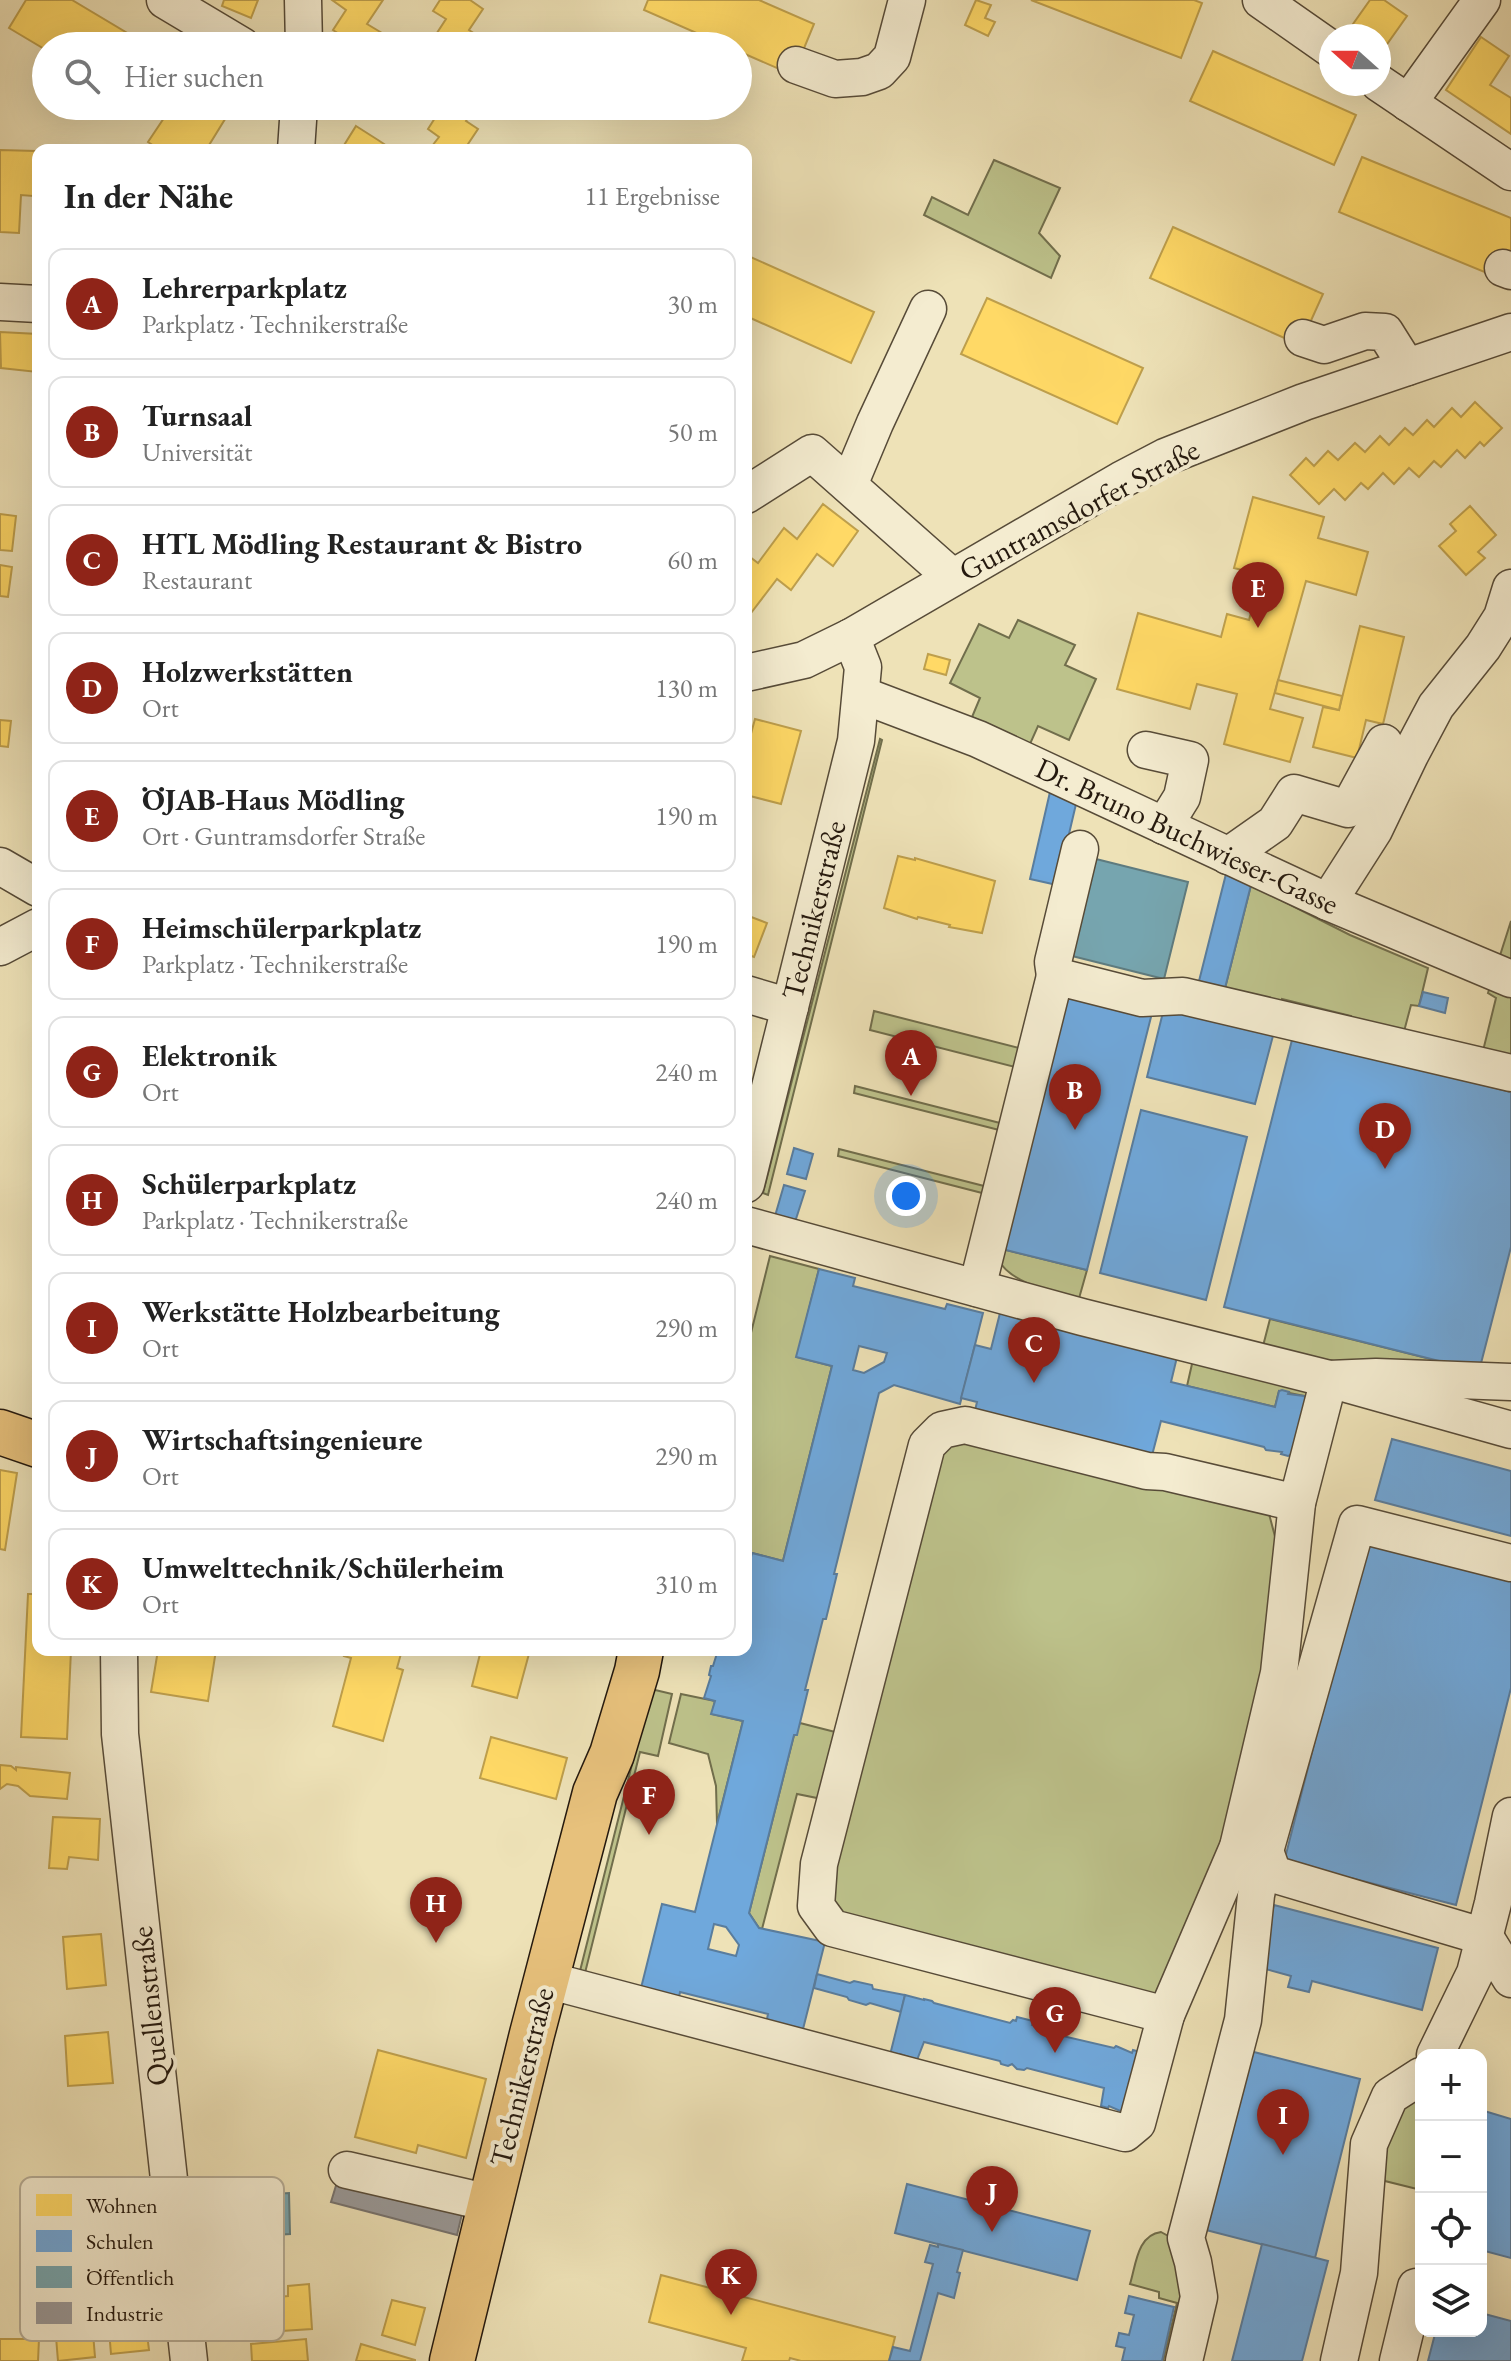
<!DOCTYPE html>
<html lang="de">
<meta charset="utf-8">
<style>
:root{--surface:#fff;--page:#f6f6f6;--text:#222;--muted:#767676;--line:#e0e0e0;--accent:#8f2418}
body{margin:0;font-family:"EB Garamond",serif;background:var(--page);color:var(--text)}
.controls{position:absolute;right:24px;bottom:24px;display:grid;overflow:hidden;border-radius:16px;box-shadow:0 8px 32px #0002}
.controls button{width:72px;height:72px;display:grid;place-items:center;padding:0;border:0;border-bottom:2px solid var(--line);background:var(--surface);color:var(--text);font:40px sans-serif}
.compass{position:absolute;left:1319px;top:24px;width:72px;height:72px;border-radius:50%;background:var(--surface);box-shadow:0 8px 32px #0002;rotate:291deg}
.you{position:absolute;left:906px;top:1196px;width:28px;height:28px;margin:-20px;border:6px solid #fff;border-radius:50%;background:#1a73e8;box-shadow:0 0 0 12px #1a73e833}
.badge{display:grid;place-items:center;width:52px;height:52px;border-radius:50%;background:var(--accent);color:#fff;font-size:26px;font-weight:700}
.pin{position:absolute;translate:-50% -66px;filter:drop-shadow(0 2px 4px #0008)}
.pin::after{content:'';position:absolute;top:42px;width:28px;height:24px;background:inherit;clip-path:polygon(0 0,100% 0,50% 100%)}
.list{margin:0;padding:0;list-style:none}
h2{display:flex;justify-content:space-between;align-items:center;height:104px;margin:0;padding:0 32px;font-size:34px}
h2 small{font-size:26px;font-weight:400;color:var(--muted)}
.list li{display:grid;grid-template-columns:52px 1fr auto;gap:24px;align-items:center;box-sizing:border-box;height:112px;margin:0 16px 16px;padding:0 16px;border:2px solid var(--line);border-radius:16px}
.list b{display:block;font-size:30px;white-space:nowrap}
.list p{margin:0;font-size:26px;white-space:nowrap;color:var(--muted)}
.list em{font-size:26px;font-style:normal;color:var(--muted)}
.icon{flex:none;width:44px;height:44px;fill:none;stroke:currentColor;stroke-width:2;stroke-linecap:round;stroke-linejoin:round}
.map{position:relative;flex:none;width:1511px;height:2361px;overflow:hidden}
.search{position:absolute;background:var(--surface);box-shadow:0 8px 32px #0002;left:32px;top:32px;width:720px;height:88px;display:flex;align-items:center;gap:20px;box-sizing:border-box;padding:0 28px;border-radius:44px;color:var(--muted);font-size:30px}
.panel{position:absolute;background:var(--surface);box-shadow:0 8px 32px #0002;left:32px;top:144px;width:720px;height:1512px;border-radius:16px}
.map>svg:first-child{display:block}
</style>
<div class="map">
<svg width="1511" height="2361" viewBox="0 0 1511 2361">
<rect width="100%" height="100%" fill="#eee2b7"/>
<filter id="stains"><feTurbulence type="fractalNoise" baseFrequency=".0025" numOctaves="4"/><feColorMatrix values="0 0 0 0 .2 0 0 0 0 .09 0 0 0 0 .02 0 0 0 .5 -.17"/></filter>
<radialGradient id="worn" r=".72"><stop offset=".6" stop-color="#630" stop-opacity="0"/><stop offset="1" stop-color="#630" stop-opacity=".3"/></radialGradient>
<g fill="#bdc28b" stroke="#716e4c" stroke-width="2">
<polygon points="994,160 1060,188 1039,233 1060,256 1051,278 924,215 932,197 968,215"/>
<polygon points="1018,620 1075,645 1065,665 1096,679 1069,740 1038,726 1030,744 972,717 980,698 950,683 979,624 1009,638"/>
<polygon points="880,739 882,740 768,1195 763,1193"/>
<polygon points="1251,885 1350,935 1428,968 1419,1006 1411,1005 1402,1039 1350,1026 1351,1016 1282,999 1280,1009 1223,996"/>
<polygon points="1511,921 1511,1066 1481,1059 1496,998 1488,993"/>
<polygon points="874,1011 1023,1049 1019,1068 870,1030"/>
<polygon points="855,1086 1004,1124 1003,1131 854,1093"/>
<polygon points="839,1149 988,1187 986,1194 838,1156"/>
<path d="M998 1248 1087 1270 1078 1302C1059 1295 1007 1281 1000 1261 999 1256 999 1252 998 1248Z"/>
<polygon points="770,1256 819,1269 797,1357 832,1366 783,1561 752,1553 749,1565 746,1564 746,1353"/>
<polygon points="1270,1319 1479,1371 1315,1361 1263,1346"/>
<polygon points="1196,1362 1314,1392 1287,1474 1306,1399 1304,1396 1279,1391 1275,1407 1187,1386 1192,1364"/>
<polygon points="947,1438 1268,1510 1282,1563 1237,1826 1162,1994 1134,1996 839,1920 825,1902"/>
<polygon points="651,1689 672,1694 658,1756 640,1752 584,1977 579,1975"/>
<polygon points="681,1694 715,1701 712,1714 743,1721 717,1824 716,1786 708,1754 669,1743"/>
<polygon points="800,1723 843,1734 827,1800 797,1794 762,1929 759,1928 749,1913 794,1735"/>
<polygon points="1421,2085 1421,2190 1385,2181 1377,2172 1380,2132"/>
<path d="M1161 2232 1170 2237 1186 2255 1178 2361H1163L1177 2303 1159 2298V2292L1130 2284C1136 2265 1137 2235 1161 2232Z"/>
</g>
<g fill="#ffd966" stroke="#be9f4c" stroke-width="2">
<polygon points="26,0 72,0 149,46 46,46 46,50 9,28"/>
<polygon points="224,0 258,0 251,18 222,6"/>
<polygon points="332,0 383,0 367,24 382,33 374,46 340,46 345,38 333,30 346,10"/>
<polygon points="470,0 483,9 469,30 481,38 476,46 443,46 433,39 446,19 433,11 440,0"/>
<polygon points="648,0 759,0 814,24 793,75 738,51 738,46 726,46 644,10"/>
<polygon points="976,0 991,5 985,18 995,22 988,36 965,25"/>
<polygon points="1031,0 1194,0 1202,3 1181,58"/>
<polygon points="1370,0 1384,0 1407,16 1385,47 1379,42 1379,36 1370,36 1353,24"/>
<polygon points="1481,37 1509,56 1490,85 1511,98 1511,134 1446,90"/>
<polygon points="1213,51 1356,115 1334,165 1190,101"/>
<polygon points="172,106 222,106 230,111 206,150 160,150 148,142"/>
<polygon points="441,106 476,106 466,121 478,129 464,150 429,150 439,137 428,129 442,107"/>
<polygon points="356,126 378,140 393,150 341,150"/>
<polygon points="0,150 36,151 33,196 21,195 19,233 0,232"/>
<polygon points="1362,157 1511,218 1511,249 1499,278 1339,212"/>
<polygon points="1173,227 1323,294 1300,345 1150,278"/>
<polygon points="746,255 874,312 851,363 746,316"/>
<polygon points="987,298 1143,368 1117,424 961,354"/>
<polygon points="0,332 38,334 37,372 1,368"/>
<polygon points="1475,402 1502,428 1484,446 1480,442 1465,458 1457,450 1441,467 1434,461 1419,477 1409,468 1394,484 1383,473 1368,489 1361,483 1345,500 1334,489 1319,504 1290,475 1306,458 1314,466 1328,451 1338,460 1355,443 1365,452 1380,436 1389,445 1405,428 1413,435 1427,420 1434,427 1452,408 1461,417"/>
<polygon points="1253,497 1324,517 1318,538 1368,552 1356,595 1306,581 1270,709 1303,718 1290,762 1224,744 1237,694 1197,684 1190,709 1117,689 1138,613 1221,637 1227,614 1249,620 1261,575 1234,568"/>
<polygon points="823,504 858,531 833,566 817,554 791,590 777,579 751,613 746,610 746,554 758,563 784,528 797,539"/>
<polygon points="1470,506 1496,535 1478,552 1485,558 1466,575 1439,546 1456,531 1450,524"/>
<polygon points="0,514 16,516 12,551 0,550"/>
<polygon points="0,565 12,567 8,597 0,596"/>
<polygon points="1360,626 1404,637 1383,724 1366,720 1357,758 1313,747 1323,707 1339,710"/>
<polygon points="928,654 950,660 946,675 924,669"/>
<polygon points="1278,680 1342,696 1339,710 1275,693"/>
<polygon points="755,719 801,731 781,804 746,795 746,752"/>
<polygon points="0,720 11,721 8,747 0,746"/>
<polygon points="898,856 915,860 915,858 995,881 982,933 949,927 950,925 918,917 917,919 884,908"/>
<polygon points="746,915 767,923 754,957 746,954"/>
<polygon points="0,1470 17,1473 5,1550 0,1549"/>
<polygon points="28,1594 38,1594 38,1650 71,1650 67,1739 21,1737"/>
<polygon points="158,1650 216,1650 208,1701 151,1692"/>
<polygon points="346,1650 402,1650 397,1668 403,1670 383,1741 333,1726 351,1658 344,1656"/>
<polygon points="481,1650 530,1650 517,1698 472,1686"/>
<polygon points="491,1737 567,1758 556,1799 480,1778"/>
<polygon points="0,1765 11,1766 16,1770 16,1767 70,1773 67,1799 30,1796 18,1786 7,1784 0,1789"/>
<polygon points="53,1817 100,1819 98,1860 69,1857 67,1869 49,1868"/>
<polygon points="101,1934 106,1985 67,1989 63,1937"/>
<polygon points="108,2032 113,2083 68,2086 65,2036"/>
<polygon points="378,2050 486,2079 466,2158 418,2145 416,2153 355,2137"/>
<polygon points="661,2275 895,2337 889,2361 801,2361 790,2358 789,2361 742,2361 746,2348 649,2322"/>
<polygon points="309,2284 312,2329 252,2333 250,2299 288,2296 288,2286"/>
<polygon points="392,2300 425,2308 415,2345 382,2335"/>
<polygon points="146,2326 149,2350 111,2354 109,2330"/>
<polygon points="93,2333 95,2357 58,2361 56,2337"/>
<polygon points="0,2339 39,2339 38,2361 0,2361"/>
<polygon points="306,2339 308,2361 252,2361 251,2344"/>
<polygon points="361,2344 415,2360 415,2361 356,2361"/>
</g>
<g fill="#6fa8dc" stroke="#597d9e" stroke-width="2" fill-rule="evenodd">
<polygon points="1050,792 1076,804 1057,885 1030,879"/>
<polygon points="1226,874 1251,885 1223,996 1197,989"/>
<polygon points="1063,991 1152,1013 1087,1270 998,1248"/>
<polygon points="1423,992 1448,998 1445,1013 1419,1006"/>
<polygon points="1165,1004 1274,1032 1255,1104 1147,1077"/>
<polygon points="1293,1036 1511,1092 1511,1247 1479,1371 1224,1307"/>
<polygon points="1141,1110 1247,1137 1206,1300 1100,1273"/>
<polygon points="794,1148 813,1154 806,1179 787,1174"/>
<polygon points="784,1185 805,1191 795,1222 775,1216"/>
<path d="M819 1269 855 1278 853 1286 945 1309 947 1304 983 1313 960 1404 894 1385 879 1393 834 1574H837L826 1619H823L805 1690H808L797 1735H794L749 1913 759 1928 825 1942 802 2033 766 2024 768 2014 680 1992 678 2002 640 1992 662 1904 695 1912 743 1721 711 1714 715 1701 704 1698 711 1676 709 1675 711 1666H713L718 1650H746V1564L749 1565 752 1553 783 1561 832 1366 796 1357ZM859 1346 887 1353 884 1362 864 1373 853 1370ZM714 1924 726 1927 739 1945 736 1956 708 1949Z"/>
<polygon points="1000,1313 1177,1357 1171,1382 1275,1407 1279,1391 1282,1390 1289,1392 1288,1394 1304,1396 1306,1399 1291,1455 1288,1456 1281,1454 1282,1452 1266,1450 1264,1447 1161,1421 1150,1463 973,1419 977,1402 961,1398 975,1345 991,1349"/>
<polygon points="1392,1439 1511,1471 1511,1536 1375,1500"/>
<polygon points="1366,1540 1511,1577 1511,1688 1456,1905 1351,1878 1350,1883 1283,1866"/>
<polygon points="1274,1905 1438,1948 1422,2010 1312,1981 1309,1992 1288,1987 1291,1976 1258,1967"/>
<polygon points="817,1974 850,1983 854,1981 872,1985 873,1989 905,1995 901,2012 870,2003 866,2005 849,2000 847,1997 814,1988"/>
<polygon points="905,1995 924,2000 924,1999 932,2001 934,2003 1010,2023 1013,2020 1016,2021 1017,2017 1033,2021 1032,2025 1036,2026 1037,2030 1114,2048 1116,2046 1132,2053 1133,2050 1140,2052 1125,2113 1109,2106 1108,2108 1101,2106 1104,2088 1027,2068 1024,2070 1017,2069 1012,2064 1008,2066 1001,2064 1000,2061 924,2042 917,2060 900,2054 899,2056 892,2054 891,2051"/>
<polygon points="1250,2051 1360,2079 1315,2258 1206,2230"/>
<polygon points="1481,2110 1511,2119 1511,2258 1481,2250"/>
<polygon points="907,2184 1090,2231 1077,2280 895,2233"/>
<polygon points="938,2244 963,2250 957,2272 960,2273 954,2298 938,2293 920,2361 889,2361 893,2347 910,2351 933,2264 925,2262 930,2245 938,2247"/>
<polygon points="1262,2244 1328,2261 1302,2361 1232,2361"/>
<polygon points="1129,2296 1174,2307 1162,2361 1122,2361 1125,2348 1116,2346 1119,2333 1129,2335 1134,2315 1125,2313"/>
<polygon points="1481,2313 1511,2321 1511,2361 1428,2361 1435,2334 1437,2335 1438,2331 1481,2331"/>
</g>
<g fill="#76a5af" stroke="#5e7b7f" stroke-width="2">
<polygon points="1096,859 1188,882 1164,979 1072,956"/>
<polygon points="289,2193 290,2234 241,2237 243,2255 218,2259 215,2197"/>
</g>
<polygon fill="#999" stroke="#76736f" stroke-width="2" points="338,2179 462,2214 457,2235 331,2202"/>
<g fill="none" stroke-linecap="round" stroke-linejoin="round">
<g stroke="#574b38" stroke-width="39">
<g id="minor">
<polyline points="165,0 242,46"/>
<polyline points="303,0 304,46"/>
<polyline points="1261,0 1331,49"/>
<polyline points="796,65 835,79 862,77 879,71 892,57 907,0"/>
<polyline points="1379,83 1511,172"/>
<polyline points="1408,103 1482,0"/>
<polyline points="296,150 299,106"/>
<polyline points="1503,268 1511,271"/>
<polyline points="0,302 38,304"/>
<polyline points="1303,338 1324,345 1365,331 1385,332 1407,367"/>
<polyline points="849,485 875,423 928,309"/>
<polyline points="746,495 812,453 952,577"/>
<polyline points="746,673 804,660 851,637 1121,480 1165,457 1304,402 1511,332"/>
<polyline points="862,695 978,739 1328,902 1511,979"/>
<polyline points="1146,750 1190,760 1182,797 1164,826"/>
<polyline points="1228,856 1275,823 1294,793 1348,809 1384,743"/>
<polyline points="0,866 38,888"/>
<polyline points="1328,902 1374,830 1410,755 1436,706 1483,647 1502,617 1511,588"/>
<polyline points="0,947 38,927"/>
<polyline points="1055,976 1053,962 1080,849"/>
<polyline points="746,994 790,1007"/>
<polyline points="746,1184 856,741 863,667 851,637"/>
<polyline points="746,1225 1082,1317 1329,1379 1511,1430"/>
<polyline points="977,1288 1055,976 1142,998 1183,996 1511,1073"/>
<polyline points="119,1650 120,1734 189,2361"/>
<polyline points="1238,1847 1265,1851 1357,1524 1511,1563"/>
<polyline points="1265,1851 1273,1874 1485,1937 1511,1979"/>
<polyline points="547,1980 1125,2133 1137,2123 1166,2015 1238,1847 1279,1673 1297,1503 1329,1379 1376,1377 1511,1382"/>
<polyline points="1166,2015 832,1928 816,1906 819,1864 927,1445 942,1430 965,1425 1147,1471 1165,1472 1297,1503"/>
<polyline points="1435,2055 1475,1973 1493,1903 1511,1816"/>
<polyline points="347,2170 490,2203"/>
<polyline points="1184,2361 1199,2297 1193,2262 1186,2238 1243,2020 1256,1895 1265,1851"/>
<polyline points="1339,2361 1359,2273 1369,2144 1390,2096 1421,2076"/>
<polyline points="1398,2361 1416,2287"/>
</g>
</g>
<g stroke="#25190e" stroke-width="47">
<g id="major">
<polyline points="0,1432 38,1445"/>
<polyline points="452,2361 532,2034 595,1793 612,1754 637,1671 641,1650"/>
</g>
</g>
<use href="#minor" stroke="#f4ecd0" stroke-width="36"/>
<use href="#major" stroke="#e7c17c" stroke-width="44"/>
</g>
<g text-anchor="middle" stroke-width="8" stroke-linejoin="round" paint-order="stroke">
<g font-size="30" fill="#25190e" stroke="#f4ecd0">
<text transform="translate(1079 510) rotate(-28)" y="10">Guntramsdorfer Straße</text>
<text transform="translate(1187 836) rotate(25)" y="10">Dr. Bruno Buchwieser-Gasse</text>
<text transform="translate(814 910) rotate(-76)" y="10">Technikerstraße</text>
<text transform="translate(150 2006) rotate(-96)" y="10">Quellenstraße</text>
<text transform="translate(522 2077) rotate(-76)" y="10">Technikerstraße</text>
</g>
</g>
<rect x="20" y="2177" width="264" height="164" rx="12" fill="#f4ecd0" stroke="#b6ad96" stroke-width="2"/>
<rect x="36" y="2194" width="36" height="22" fill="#ffd966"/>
<rect x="36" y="2230" width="36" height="22" fill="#6fa8dc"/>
<rect x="36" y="2266" width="36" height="22" fill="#76a5af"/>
<rect x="36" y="2302" width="36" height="22" fill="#999"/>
<g font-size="22" fill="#25190e">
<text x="86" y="2213">Wohnen</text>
<text x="86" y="2249">Schulen</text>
<text x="86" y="2285">Öffentlich</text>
<text x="86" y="2321">Industrie</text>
</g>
<rect width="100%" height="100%" filter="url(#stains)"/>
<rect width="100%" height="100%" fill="url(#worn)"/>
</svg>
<div class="controls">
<button>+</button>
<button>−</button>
<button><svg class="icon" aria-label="locate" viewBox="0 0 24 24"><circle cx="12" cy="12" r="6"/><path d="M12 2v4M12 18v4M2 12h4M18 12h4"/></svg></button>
<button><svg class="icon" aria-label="layers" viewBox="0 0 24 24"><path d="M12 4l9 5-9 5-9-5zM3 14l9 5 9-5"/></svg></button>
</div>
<svg class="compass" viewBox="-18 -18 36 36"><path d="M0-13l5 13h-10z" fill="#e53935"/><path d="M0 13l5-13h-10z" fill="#767676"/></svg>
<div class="you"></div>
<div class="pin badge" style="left:911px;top:1096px">A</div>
<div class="pin badge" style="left:1075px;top:1130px">B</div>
<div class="pin badge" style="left:1034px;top:1383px">C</div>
<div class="pin badge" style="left:1385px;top:1169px">D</div>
<div class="pin badge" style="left:1258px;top:628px">E</div>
<div class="pin badge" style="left:649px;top:1835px">F</div>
<div class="pin badge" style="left:1055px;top:2053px">G</div>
<div class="pin badge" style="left:436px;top:1943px">H</div>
<div class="pin badge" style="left:1283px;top:2155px">I</div>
<div class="pin badge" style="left:992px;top:2232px">J</div>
<div class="pin badge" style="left:731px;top:2315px">K</div>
<div class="search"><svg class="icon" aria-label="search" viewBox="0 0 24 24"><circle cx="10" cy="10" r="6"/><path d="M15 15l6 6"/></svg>Hier suchen</div>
<section class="panel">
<h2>In der Nähe<small>11 Ergebnisse</small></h2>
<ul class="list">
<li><span class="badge">A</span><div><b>Lehrerparkplatz</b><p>Parkplatz · Technikerstraße</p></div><em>30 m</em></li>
<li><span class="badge">B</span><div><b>Turnsaal</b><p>Universität</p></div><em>50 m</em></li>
<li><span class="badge">C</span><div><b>HTL Mödling Restaurant &amp; Bistro</b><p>Restaurant</p></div><em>60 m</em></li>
<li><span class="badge">D</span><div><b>Holzwerkstätten</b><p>Ort</p></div><em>130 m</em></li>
<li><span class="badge">E</span><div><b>ÖJAB-Haus Mödling</b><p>Ort · Guntramsdorfer Straße</p></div><em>190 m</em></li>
<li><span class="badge">F</span><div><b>Heimschülerparkplatz</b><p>Parkplatz · Technikerstraße</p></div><em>190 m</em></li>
<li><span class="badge">G</span><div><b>Elektronik</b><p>Ort</p></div><em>240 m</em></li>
<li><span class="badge">H</span><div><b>Schülerparkplatz</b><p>Parkplatz · Technikerstraße</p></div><em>240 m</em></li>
<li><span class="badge">I</span><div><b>Werkstätte Holzbearbeitung</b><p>Ort</p></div><em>290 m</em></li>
<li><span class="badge">J</span><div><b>Wirtschaftsingenieure</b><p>Ort</p></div><em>290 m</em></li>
<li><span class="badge">K</span><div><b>Umwelttechnik/Schülerheim</b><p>Ort</p></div><em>310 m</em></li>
</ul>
</section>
</div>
